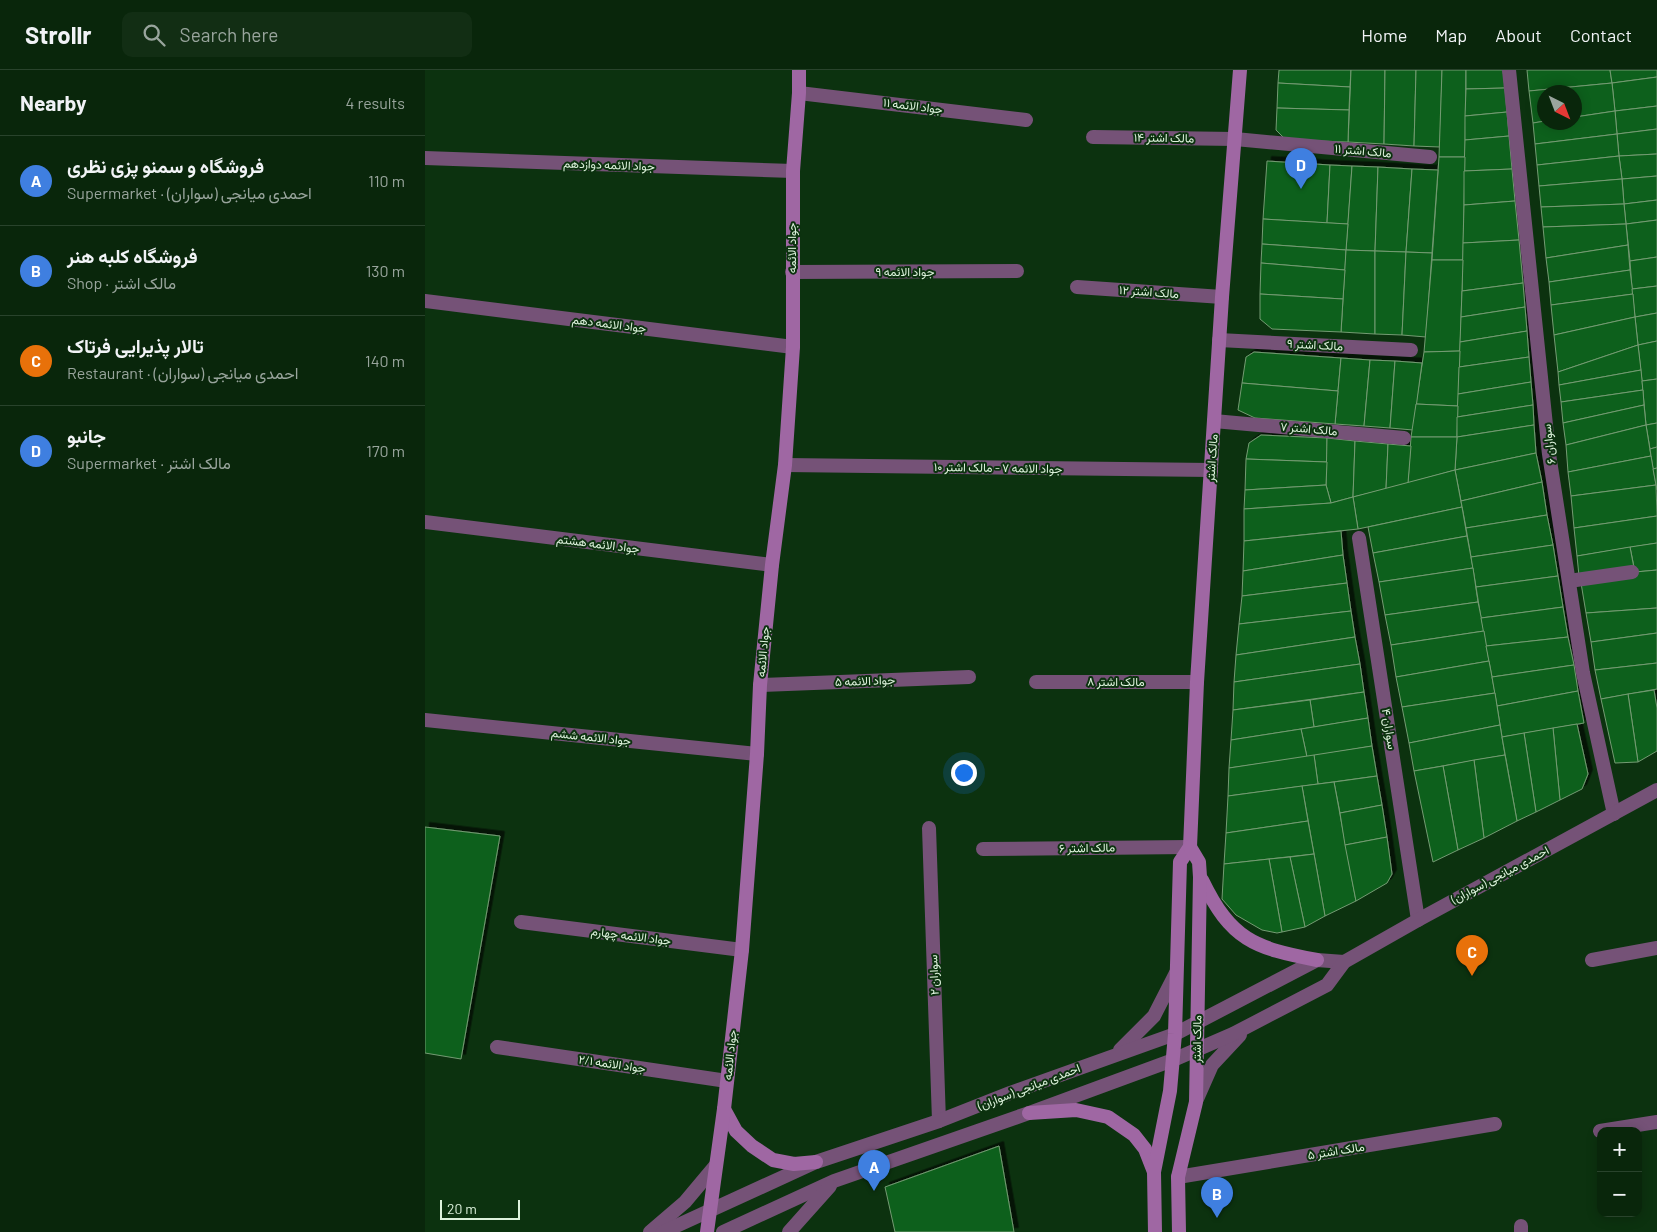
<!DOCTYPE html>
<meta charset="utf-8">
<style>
:root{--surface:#09260b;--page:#122e14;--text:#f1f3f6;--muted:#99a59d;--line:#29432c;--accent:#1a73e8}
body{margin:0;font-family:Barlow,Vazirmatn,sans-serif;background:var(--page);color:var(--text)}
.controls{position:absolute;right:15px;bottom:15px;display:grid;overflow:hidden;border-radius:10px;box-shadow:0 2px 12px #0003}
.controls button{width:45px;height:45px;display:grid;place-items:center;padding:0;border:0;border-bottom:1px solid var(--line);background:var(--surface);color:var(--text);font:25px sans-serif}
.compass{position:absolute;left:1112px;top:15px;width:45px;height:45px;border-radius:50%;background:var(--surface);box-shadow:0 2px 12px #0003;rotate:138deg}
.scale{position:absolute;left:15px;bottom:12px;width:80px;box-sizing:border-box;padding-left:5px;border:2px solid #ddf2dc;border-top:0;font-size:14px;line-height:18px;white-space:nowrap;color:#ddf2dc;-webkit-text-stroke:4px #0c320f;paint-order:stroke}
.you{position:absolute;left:538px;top:702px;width:18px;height:18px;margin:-12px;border:4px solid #fff;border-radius:50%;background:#1a73e8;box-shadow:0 0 0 8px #1a73e833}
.badge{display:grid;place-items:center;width:32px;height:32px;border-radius:50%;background:var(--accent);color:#fff;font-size:16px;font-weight:700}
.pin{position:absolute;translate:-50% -41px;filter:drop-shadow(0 1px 2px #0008)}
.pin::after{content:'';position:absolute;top:26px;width:18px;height:15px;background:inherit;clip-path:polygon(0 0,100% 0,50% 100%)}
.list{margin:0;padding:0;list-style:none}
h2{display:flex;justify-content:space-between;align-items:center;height:65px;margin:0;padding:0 20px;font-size:21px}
h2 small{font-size:16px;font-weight:400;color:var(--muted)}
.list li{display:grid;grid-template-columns:32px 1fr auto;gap:15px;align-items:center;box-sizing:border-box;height:90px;padding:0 20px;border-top:1px solid var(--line)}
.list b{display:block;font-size:19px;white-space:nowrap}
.list p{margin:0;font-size:16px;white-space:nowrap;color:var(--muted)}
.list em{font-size:16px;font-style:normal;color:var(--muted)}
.icon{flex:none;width:28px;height:28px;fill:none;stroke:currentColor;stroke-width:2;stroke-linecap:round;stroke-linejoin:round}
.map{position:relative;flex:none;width:1232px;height:1162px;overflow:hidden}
header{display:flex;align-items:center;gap:30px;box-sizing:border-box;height:70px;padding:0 25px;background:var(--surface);border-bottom:1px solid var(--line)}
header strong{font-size:24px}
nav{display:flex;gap:28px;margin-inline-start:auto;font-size:18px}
.search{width:350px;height:45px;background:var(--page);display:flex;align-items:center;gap:12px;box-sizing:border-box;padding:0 18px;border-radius:10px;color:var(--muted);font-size:19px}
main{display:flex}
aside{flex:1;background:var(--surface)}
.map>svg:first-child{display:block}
</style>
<header>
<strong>Strollr</strong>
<div class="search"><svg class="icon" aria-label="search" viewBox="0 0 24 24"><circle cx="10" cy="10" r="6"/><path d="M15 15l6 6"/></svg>Search here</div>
<nav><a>Home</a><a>Map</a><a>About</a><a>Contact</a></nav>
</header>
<main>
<aside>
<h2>Nearby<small>4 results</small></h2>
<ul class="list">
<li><span class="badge" style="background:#3f7fe0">A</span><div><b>فروشگاه و سمنو پزی نظری</b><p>Supermarket · احمدی میانجی (سواران)</p></div><em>110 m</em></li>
<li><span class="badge" style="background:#3f7fe0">B</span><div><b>فروشگاه کلبه هنر</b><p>Shop · مالک اشتر</p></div><em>130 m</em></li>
<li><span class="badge" style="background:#e8710a">C</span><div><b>تالار پذیرایی فرتاک</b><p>Restaurant · احمدی میانجی (سواران)</p></div><em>140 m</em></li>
<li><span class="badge" style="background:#3f7fe0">D</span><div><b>جانبو</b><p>Supermarket · مالک اشتر</p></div><em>170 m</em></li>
</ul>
</aside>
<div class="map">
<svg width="1232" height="1162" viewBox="0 0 1232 1162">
<defs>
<filter id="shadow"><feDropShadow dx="4.5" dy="-4.5" stdDeviation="0" flood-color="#0009"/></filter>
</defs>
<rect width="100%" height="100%" fill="#0c320f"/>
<g fill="#10611b" stroke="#739b73" filter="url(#shadow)">
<polygon points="854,0 926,0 925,17 853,13"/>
<polygon points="926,0 960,0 959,74 923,72"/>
<polygon points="960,0 991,0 989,76 959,74"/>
<polygon points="991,0 1017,0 1015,77 989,76"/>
<polygon points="1017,0 1041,0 1040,87 1014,87"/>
<polygon points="1041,0 1078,0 1080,18 1041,19"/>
<polygon points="1102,0 1185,0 1187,13 1104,21"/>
<polygon points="1185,0 1232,0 1232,7 1187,13"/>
<polygon points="1232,7 1232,36 1190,41 1187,13"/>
<polygon points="853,13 925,17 924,40 852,38"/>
<polygon points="1187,13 1190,41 1150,47 1150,22 1120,22 1120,51 1108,53 1104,21"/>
<polygon points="1080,18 1082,42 1040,46 1041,19"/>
<polygon points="1232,36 1232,59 1192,64 1190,41"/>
<polygon points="852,38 924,40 923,72 861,70 851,60"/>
<polygon points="1190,41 1192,64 1110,74 1108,53 1120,51 1120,52 1150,52 1150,47"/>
<polygon points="1082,42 1084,66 1040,70 1040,46"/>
<polygon points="1232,59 1232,84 1194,86 1192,64"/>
<polygon points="1192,64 1194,86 1112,95 1110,74"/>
<polygon points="1084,66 1087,99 1039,101 1040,70"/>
<polygon points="1232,84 1232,106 1197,109 1194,86"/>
<polygon points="1194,86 1197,109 1114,116 1112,95"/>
<polygon points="1014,87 1040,87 1038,190 1007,190"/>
<polygon points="842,91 905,95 902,153 838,149"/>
<polygon points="905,95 927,96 923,154 902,153"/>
<polygon points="927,96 953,97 950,181 921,180"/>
<polygon points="953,97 987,99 981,182 950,181"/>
<polygon points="987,99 1013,100 1007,183 981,182"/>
<polygon points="1087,99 1090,131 1039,135 1039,101"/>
<polygon points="1232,106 1232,130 1199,134 1197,109"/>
<polygon points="1197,109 1199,134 1116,137 1114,116"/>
<polygon points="1232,130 1232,150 1201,154 1199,134"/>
<polygon points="1090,131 1094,170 1038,173 1039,135"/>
<polygon points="1199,134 1201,154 1118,157 1116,137"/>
<polygon points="838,149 923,154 921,180 837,174"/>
<polygon points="1232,150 1232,187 1205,191 1201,154"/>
<polygon points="1201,154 1203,175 1121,188 1118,157"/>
<polygon points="1094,170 1098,213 1037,221 1038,173"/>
<polygon points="837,174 921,180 920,200 836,193"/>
<polygon points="1203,175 1205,200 1124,212 1121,188"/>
<polygon points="921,180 950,181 950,264 916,262"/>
<polygon points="950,181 981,182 977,265 950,264"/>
<polygon points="981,182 1007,183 1001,267 977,265"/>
<polygon points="1232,187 1232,216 1207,219 1205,191"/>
<polygon points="1007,190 1038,190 1035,281 999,282"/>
<polygon points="836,193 920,200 918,229 835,224"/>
<polygon points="1205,200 1208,224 1126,235 1124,212"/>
<polygon points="1098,213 1100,237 1036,247 1037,221"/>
<polygon points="1232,216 1232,243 1210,247 1207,219"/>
<polygon points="835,224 918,229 916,262 847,259 835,249"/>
<polygon points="1208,224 1210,247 1129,265 1126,235"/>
<polygon points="1100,237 1102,261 1035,272 1036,247"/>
<polygon points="1232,243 1232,271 1213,275 1210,247"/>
<polygon points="1210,247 1213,275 1133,302 1129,265"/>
<polygon points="1102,261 1104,287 1034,297 1035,272"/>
<polygon points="1232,271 1232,309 1217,311 1213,275"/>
<polygon points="1213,275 1216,300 1134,315 1133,302"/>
<polygon points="1035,281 1033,336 991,334 999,282"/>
<polygon points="829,282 916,288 913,321 817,313 821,287"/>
<polygon points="1104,287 1106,312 1033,324 1034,297"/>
<polygon points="916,288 945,290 939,356 910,354"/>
<polygon points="945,290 970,291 965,358 939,356"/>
<polygon points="970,291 997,293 988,360 965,358"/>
<polygon points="1216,300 1218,320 1136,332 1134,315"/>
<polygon points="1232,309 1232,353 1221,355 1217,311"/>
<polygon points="1106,312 1108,335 1032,347 1033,324"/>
<polygon points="817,313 913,321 910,354 830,348 813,340"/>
<polygon points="1218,320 1219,335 1138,353 1136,332"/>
<polygon points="991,334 1033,336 1032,367 986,367"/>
<polygon points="1108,335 1109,355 1032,367 1032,347"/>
<polygon points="1219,335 1221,355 1141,375 1138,353"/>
<polygon points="1232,353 1232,377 1225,379 1221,355"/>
<polygon points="1109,355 1111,383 1030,400 1032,367"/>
<polygon points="1221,355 1226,386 1143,402 1141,375"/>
<polygon points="836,365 902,368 902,392 821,389 824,373"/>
<polygon points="986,367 1032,367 1030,400 983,413"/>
<polygon points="902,368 930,371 928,427 906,433 901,415"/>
<polygon points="930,371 963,374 961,419 928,427"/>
<polygon points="963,374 986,376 983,413 961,419"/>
<polygon points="1232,377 1232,398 1228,399 1225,379"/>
<polygon points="1111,383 1117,412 1036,431 1030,400"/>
<polygon points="1226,386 1231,415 1146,426 1143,402"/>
<polygon points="821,389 902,392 901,415 820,420"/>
<polygon points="1232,398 1232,420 1228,399"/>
<polygon points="1030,400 1037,437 933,459 928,427"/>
<polygon points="1117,412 1122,445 1041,458 1036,431"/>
<polygon points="901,415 906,433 819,439 820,420"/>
<polygon points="1231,415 1232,446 1149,458 1146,426"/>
<polygon points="928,427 933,459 819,471 819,439 906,433"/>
<polygon points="1037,437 1042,466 948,483 943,457"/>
<polygon points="1122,445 1128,475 1046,487 1041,458"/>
<polygon points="1232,446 1232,473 1152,486 1149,458"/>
<polygon points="916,461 918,485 818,501 819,471"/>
<polygon points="1042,466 1048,498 954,512 948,483"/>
<polygon points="1232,473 1232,500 1210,502 1205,477"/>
<polygon points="1128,475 1133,506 1051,517 1046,487"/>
<polygon points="1205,477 1209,498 1154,506 1152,486"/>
<polygon points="918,485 922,513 817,526 818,501"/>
<polygon points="1048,498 1053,532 960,545 954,512"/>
<polygon points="1232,500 1232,538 1161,543 1156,513 1210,502"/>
<polygon points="1133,506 1138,537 1056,548 1051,517"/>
<polygon points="922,513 926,541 814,554 817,526"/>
<polygon points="1053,532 1059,561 966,575 960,545"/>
<polygon points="1138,537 1143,567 1061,576 1056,548"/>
<polygon points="1232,538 1232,563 1166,572 1161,543"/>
<polygon points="926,541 930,567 811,585 814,554"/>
<polygon points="1059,561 1064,591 971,607 966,575"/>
<polygon points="1232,563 1232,593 1170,600 1166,572"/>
<polygon points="930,567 935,594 809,612 811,585"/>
<polygon points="1143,567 1149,595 1067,607 1061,576"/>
<polygon points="1064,591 1070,623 977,637 971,607"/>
<polygon points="1232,593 1232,619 1176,629 1170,600"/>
<polygon points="935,594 939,622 808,640 809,612"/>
<polygon points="1149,595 1153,621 1072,636 1067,607"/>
<polygon points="1229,620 1232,638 1232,681 1213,692 1203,624"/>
<polygon points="1153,621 1159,653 1077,667 1072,636"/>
<polygon points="939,622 943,648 889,657 885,630"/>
<polygon points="1070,623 1075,655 984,673 977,637"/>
<polygon points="1203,624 1213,692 1190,693 1176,629"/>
<polygon points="885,630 889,657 806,670 808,640"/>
<polygon points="943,648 947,676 882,687 876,659"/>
<polygon points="1152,654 1163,704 1157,719 1135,730 1128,658"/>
<polygon points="1075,655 1080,685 989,701 984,673"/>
<polygon points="1128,658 1135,730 1111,742 1099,663"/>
<polygon points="876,659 882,687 804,698 806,670"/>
<polygon points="1099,663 1111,742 1092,751 1077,667"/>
<polygon points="947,676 952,706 893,714 889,685"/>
<polygon points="889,685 893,714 803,726 804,698"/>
<polygon points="1080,685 1092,751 1059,768 1049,690"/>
<polygon points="1049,690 1059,768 1033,780 1018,696"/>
<polygon points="1018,696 1033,780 1008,792 989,701"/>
<polygon points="952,706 957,735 915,743 909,712"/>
<polygon points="909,712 931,831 900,846 877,716"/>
<polygon points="877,716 883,751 801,763 803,726"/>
<polygon points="957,735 962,767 920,775 915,743"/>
<polygon points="883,751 889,784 799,794 801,763"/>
<polygon points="0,757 75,766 36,989 0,983"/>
<polygon points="962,767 967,804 962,813 931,831 920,775"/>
<polygon points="889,784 900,846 880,857 865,787"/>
<polygon points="865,787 880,857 857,862 844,789"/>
<polygon points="844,789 857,862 852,863 837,860 811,845 797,829 799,794"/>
<polygon points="574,1076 589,1162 470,1162 460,1117"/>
</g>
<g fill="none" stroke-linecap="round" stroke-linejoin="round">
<g stroke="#755277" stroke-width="14">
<polyline points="810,69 1005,87"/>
<polyline points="794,270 986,280"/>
<polyline points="789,351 979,368"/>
<polyline points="934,468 993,850"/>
<polyline points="1144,511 1207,502"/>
</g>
<g stroke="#755277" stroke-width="14">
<polyline points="1084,0 1124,384 1158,603 1189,744"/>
<polyline points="374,23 601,50"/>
<polyline points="668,67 810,69"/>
<polyline points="0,88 368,101"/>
<polyline points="367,202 592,201"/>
<polyline points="652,217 797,227"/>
<polyline points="0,231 368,277"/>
<polyline points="360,395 786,400"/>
<polyline points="0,452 347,495"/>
<polyline points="611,612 772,612"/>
<polyline points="335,615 544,607"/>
<polyline points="0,650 332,684"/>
<polyline points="504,758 514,1051"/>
<polyline points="558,779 765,777"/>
<polyline points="96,852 317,880"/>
<polyline points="1167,890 1232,878"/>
<polyline points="72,977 302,1011"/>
<polyline points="1175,1061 1232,1052"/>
<polyline points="753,1107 1070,1054"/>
<polyline points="1096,1156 1096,1162"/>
</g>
<g stroke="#755277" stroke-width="14">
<polyline points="695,980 729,946 751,903"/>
<polyline points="772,1029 787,995 815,965"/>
<polyline points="225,1162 260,1132 291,1095"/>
<polyline points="238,1162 391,1092 514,1051 585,1023 750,964 892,890 919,892"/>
<polyline points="298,1162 409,1111 604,1043 748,990 808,964 902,915 919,892 993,850 1232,720"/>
<polyline points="364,1162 405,1116"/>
</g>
<g stroke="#9f67a3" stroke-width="14">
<path d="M777 810C806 870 829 878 892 890"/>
<polyline points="299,1039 311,1061 327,1076 348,1090 369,1094 391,1092"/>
<polyline points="604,1043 651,1040 683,1047 709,1065 720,1079 729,1102"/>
<polyline points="282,1162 299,1039 317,880 332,684 335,615 347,495 360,395 368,277 368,101 374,23 374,0"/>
<polyline points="730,1162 729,1102 745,1021 750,964 755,792 765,777 772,612 797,227 815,0"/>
<polyline points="754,1162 753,1107 771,1032 775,807 774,792 765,777"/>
</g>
</g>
<g text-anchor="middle" stroke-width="4" stroke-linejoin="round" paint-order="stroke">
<g font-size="12" fill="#ddf2dc" stroke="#0c320f">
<text transform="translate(488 36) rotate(7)" y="4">جواد الائمه ۱۱</text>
<text transform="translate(739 68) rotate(1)" y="4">مالک اشتر ۱۴</text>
<text transform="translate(938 81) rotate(5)" y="4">مالک اشتر ۱۱</text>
<text transform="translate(184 95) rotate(2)" y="4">جواد الائمه دوازدهم</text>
<text transform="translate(367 178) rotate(-90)" y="4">جواد الائمه</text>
<text x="480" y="206">جواد الائمه ۹</text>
<text transform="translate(724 222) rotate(4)" y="4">مالک اشتر ۱۲</text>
<text transform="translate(184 254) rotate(7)" y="4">جواد الائمه دهم</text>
<text transform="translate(890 275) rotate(3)" y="4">مالک اشتر ۹</text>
<text transform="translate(884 359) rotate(5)" y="4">مالک اشتر ۷</text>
<text transform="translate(1124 374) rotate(-97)" y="4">سواران ۶</text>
<text transform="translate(787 388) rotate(-86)" y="4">مالک اشتر</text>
<text transform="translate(573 398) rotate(1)" y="4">جواد الائمه ۷ - مالک اشتر ۱۰</text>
<text transform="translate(173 474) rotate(7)" y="4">جواد الائمه هشتم</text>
<text transform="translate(338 582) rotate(-85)" y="4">جواد الائمه</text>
<text transform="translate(440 611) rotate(-2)" y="4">جواد الائمه ۵</text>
<text x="691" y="616">مالک اشتر ۸</text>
<text transform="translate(964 659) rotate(81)" y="4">سواران ۴</text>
<text transform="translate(166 667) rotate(6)" y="4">جواد الائمه ششم</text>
<text transform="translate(662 778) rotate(-1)" y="4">مالک اشتر ۶</text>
<text transform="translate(1075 805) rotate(-28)" y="4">احمدی میانجی (سواران)</text>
<text transform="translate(206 866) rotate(7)" y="4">جواد الائمه چهارم</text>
<text transform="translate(509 905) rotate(-92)" y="4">سواران ۲</text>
<text transform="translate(772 969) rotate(-89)" y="4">مالک اشتر</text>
<text transform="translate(305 985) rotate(-84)" y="4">جواد الائمه</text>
<text transform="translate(187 994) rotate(8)" y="4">جواد الائمه ۲/۱</text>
<text transform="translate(604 1017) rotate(-21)" y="4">احمدی میانجی (سواران)</text>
<text transform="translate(911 1081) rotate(-9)" y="4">مالک اشتر ۵</text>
</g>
</g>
</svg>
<div class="controls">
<button>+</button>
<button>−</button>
</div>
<svg class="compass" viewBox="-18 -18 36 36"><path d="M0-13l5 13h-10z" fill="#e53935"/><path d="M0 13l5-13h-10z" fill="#99a59d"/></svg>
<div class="scale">20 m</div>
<div class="you"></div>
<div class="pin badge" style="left:449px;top:1121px;background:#3f7fe0">A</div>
<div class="pin badge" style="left:792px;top:1148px;background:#3f7fe0">B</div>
<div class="pin badge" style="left:1047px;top:906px;background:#e8710a">C</div>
<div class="pin badge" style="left:876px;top:119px;background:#3f7fe0">D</div>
</div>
</main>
